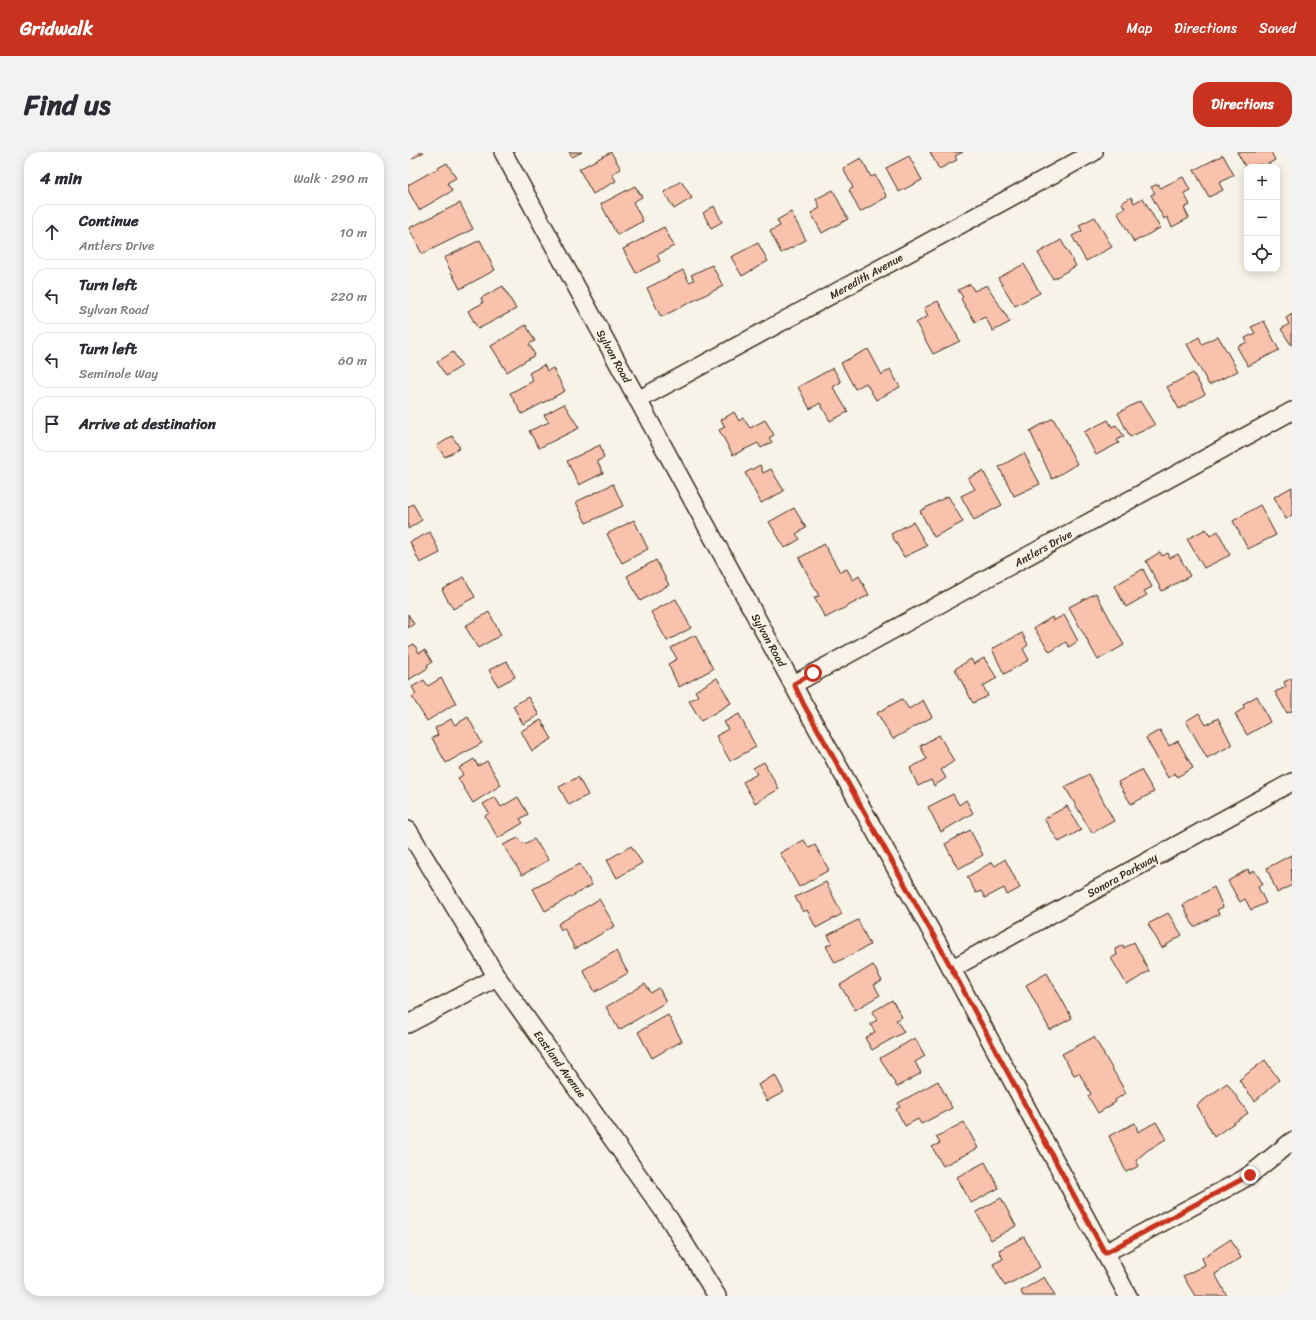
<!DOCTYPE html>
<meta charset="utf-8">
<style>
:root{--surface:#fff;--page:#f2f2f3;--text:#2b2b33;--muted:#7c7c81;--line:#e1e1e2;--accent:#c8321e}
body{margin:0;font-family:Sriracha,sans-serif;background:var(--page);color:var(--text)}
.controls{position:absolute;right:12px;top:12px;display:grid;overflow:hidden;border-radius:8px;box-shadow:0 2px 10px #0003}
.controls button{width:36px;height:36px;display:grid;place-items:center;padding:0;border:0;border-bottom:1px solid var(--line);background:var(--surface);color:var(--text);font:20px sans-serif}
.stop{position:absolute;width:12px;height:12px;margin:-9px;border:3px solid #c8321e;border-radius:50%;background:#fff}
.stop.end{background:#c8321e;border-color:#fff;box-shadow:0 1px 4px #0008}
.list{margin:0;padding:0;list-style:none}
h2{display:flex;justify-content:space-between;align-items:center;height:52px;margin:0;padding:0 16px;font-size:17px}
h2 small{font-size:13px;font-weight:400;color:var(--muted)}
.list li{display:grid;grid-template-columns:26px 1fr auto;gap:12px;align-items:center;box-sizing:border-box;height:56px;margin:0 8px 8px;padding:0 8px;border:1px solid var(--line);border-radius:16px}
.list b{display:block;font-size:15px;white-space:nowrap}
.list p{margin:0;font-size:13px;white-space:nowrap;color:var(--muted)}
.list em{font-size:13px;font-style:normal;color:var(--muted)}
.icon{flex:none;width:22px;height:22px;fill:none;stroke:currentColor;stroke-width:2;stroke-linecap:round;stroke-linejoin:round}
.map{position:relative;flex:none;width:884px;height:1144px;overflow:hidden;border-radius:16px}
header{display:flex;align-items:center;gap:24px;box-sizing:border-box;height:56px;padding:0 20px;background:var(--accent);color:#fff}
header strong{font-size:19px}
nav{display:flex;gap:22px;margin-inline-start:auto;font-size:14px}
.intro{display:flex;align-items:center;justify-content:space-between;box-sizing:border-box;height:96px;padding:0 24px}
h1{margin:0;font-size:28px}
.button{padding:10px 18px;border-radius:16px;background:var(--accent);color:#fff;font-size:14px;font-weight:700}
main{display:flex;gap:24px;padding:0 24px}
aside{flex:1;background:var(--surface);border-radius:16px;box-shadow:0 2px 10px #0003}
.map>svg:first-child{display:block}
</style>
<header>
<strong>Gridwalk</strong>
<nav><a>Map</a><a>Directions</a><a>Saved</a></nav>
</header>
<div class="intro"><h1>Find us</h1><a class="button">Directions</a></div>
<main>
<aside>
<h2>4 min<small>Walk · 290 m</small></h2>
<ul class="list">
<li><svg class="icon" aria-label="ahead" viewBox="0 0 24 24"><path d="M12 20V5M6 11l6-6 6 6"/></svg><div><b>Continue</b><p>Antlers Drive</p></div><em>10 m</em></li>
<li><svg class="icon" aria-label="left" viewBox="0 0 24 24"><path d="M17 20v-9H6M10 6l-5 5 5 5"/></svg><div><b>Turn left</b><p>Sylvan Road</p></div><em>220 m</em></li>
<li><svg class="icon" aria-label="left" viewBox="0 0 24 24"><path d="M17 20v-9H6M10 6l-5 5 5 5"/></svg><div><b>Turn left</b><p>Seminole Way</p></div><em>60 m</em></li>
<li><svg class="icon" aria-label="arrive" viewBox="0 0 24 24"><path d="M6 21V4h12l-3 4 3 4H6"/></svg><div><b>Arrive at destination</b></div></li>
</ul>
</aside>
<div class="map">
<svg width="884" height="1144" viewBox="0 0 884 1144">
<rect width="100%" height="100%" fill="#f7f3e8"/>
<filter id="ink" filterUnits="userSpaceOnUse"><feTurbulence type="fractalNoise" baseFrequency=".025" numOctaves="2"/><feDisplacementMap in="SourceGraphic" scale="8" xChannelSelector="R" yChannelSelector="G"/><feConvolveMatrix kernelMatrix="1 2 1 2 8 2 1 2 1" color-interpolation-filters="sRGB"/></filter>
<g filter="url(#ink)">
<g fill="#f9c2ad" stroke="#3b2a1e">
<polygon points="0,0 16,0 0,9"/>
<polygon points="161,0 174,0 164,5"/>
<polygon points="203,0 213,17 204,22 208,29 185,42 171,17"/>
<polygon points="522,0 555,0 547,4 549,8 531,17"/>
<polygon points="829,0 863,0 867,8 855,15 853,15 852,12 847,15 839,15 839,18"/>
<polygon points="815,3 826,23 811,31 815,38 801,45 786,18"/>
<polygon points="501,4 514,28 491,40 478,16"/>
<polygon points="453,6 463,25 467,23 479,45 452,60 441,38 445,36 435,16"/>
<polygon points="39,11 48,26 39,31 44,39 11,58 0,38 0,33"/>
<polygon points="775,25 782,38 776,41 782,53 776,56 781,66 764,75 759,65 756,67 743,43 747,41 743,35 750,32 752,36"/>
<polygon points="273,29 284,46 266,57 256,40"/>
<polygon points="227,34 234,45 225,50 235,69 209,83 193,52"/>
<polygon points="425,38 440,67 414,81 403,61 412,56 408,47"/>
<polygon points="723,45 726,51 735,46 752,76 726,90 709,60 717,56 714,51"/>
<polygon points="52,51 65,77 14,102 1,76"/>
<polygon points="306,54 314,70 303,76 295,61"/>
<polygon points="383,60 398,88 373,101 362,79 372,74 369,68"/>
<polygon points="687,65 704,95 678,109 664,84 674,79 671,73"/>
<polygon points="256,75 266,94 249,103 252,109 228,121 215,97"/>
<polygon points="72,88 87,118 52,137 36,106"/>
<polygon points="653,88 668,114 645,127 630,101"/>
<polygon points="350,91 360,109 334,124 323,105"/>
<polygon points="616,112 632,141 607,154 590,126"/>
<polygon points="304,113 315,134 253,165 239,136 275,118 281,130 286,128 283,123"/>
<polygon points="562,132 566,139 579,133 602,170 585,179 577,165 567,170 553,147 555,145 550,138"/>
<polygon points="95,134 108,157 70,177 60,159 75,151 73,146"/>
<polygon points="530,149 552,189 525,202 508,171 520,164 516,156"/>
<polygon points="884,162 884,192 883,193 873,177 881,172 878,166"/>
<polygon points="856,169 871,198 840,214 829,195 839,190 837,186 847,181 843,175"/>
<polygon points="118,173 127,189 121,192 127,203 99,220 83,194"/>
<polygon points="810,184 830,219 801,233 779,192 791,185 794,192"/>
<polygon points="460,197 474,223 482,217 492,235 468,248 458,231 447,237 433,211"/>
<polygon points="45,200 54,214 38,224 29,210"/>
<polygon points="136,213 139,219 145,216 157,239 114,262 102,241 125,229 121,221"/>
<polygon points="425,216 433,230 425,235 440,260 422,269 412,251 402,257 390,235"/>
<polygon points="785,221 797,242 771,257 759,235"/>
<polygon points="732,249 747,273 722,285 710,261"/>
<polygon points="156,252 171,276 131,296 121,279 141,270 136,263"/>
<polygon points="326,260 331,269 335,266 342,276 357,268 366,283 361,286 364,290 353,296 350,291 325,303 311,278 317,275 313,268"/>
<polygon points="645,266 669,312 644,327 622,279"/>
<polygon points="700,268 704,275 708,273 716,284 709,288 711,291 688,303 676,280"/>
<polygon points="44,284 52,296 37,305 29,294"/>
<polygon points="192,293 196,306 189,309 195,321 171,333 159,309"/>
<polygon points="616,301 632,332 606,344 591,315"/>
<polygon points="352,313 355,321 363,317 376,339 353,351 337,321"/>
<polygon points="575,319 594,353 566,368 553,344 567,337 560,326"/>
<polygon points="205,332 215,354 178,371 168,350"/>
<polygon points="884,335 884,363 878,367 866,345"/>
<polygon points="540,344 555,370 526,385 512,359"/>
<polygon points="5,352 14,368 0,377 0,355"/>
<polygon points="852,353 868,383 840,397 825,369"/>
<polygon points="386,356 398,376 388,382 392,387 377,396 361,370"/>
<polygon points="226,368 240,397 214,411 199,382"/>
<polygon points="505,370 519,394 496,405 483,382"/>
<polygon points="798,377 802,384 810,379 822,403 796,416 779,387"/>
<polygon points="22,380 32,401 12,411 2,390"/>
<polygon points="416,392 432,420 439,417 445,428 451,424 461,443 417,466 406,445 411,444 391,406"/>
<polygon points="752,400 754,404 760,401 762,406 770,402 782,424 754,439 738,409"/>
<polygon points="248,408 261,433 232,449 219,424"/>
<polygon points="735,417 744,435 736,439 739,443 718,455 706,434"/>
<polygon points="56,425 67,445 45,457 34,438"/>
<polygon points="688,441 716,493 690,508 661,455"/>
<polygon points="268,447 283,476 259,489 243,460"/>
<polygon points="81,460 93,483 70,496 57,474"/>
<polygon points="0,462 6,472 0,476"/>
<polygon points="656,463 670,489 661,495 658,490 642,500 626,476 644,465 645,469"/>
<polygon points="614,481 620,493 615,497 621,508 596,522 584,497"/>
<polygon points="287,483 305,517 271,535 260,512 269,507 263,496"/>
<polygon points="6,492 11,501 17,498 24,510 19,513 20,516 0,528 0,495"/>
<polygon points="576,506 589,526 575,534 580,544 565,551 547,517 563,507 566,512"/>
<polygon points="99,509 107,525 90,534 81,518"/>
<polygon points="33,526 48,551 19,569 4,545 8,542 4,535 16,528 20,534"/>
<polygon points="309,526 323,551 293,569 281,549 290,544 287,539"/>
<polygon points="884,526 884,559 879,561 867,540 878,535 876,530"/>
<polygon points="849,544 862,570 839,583 827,562 836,556 835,552"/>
<polygon points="120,545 131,563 115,572 105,554"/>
<polygon points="494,547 501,557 515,548 524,565 485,587 469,561"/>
<polygon points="791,561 798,573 810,566 824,593 799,606 778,569"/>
<polygon points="331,562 348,595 322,609 308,584 320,577 316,570"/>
<polygon points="60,565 74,591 38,611 24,586 30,583 27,576 43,567 47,573"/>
<polygon points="133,568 144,587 124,599 113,579"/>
<polygon points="752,578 761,594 770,589 785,616 769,625 767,621 760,626 738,586"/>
<polygon points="531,583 546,609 533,618 538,626 526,634 523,628 510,634 502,616 519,607 512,594"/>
<polygon points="66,607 70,614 79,609 93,633 65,651 50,626 55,623 51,616"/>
<polygon points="356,610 371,637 347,651 335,630 349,622 345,616"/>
<polygon points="733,618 746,640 723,652 710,630"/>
<polygon points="681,622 706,669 684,681 657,635"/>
<polygon points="170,625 180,643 161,653 151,635"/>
<polygon points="545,642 551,653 558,648 565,661 533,680 520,655"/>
<polygon points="87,645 93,655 110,645 120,662 112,667 115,671 90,686 77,664 81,661 75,652"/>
<polygon points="659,654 673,678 651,690 636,667"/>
<polygon points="562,678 575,703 550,717 537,692"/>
<polygon points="110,686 116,692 126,687 141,708 114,723 95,693"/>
<polygon points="396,688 401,696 407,693 421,718 391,735 372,701"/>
<polygon points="223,694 234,711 209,726 199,708"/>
<polygon points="883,703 884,733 869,741 859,716"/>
<polygon points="597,707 612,736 599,743 596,736 577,746 573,739 568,741 559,725 584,710 587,714"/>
<polygon points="172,712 184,733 137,759 125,737"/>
<polygon points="840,717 841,721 846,718 855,732 850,735 858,751 843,758 837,747 832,750 820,729"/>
<polygon points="418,730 434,762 408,776 399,758 395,760 387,745"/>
<polygon points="806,735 815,755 809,758 811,762 786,775 775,753"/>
<polygon points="191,747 207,774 167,797 156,776 153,778 150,772"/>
<polygon points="760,761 774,783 754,796 740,772"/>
<polygon points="450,768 462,793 427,811 418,794 424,791 420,783"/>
<polygon points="726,790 741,819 719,833 703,806 709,803 707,797 715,793 716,796"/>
<polygon points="208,799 220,821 187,840 175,818"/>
<polygon points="465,813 474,829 466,833 472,843 447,858 432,833"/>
<polygon points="639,821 664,866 642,878 618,833"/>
<polygon points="237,832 243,841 251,836 258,850 211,878 198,855"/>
<polygon points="484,848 494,865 488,868 496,880 464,898 457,886 467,880 462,872 469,868 464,860"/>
<polygon points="260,863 274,889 244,906 230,880"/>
<polygon points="686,885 718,941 707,948 708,950 690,961 680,944 683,942 671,921 666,923 654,902"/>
<polygon points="507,886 517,904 507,910 513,921 489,935 472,906"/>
<polygon points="857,908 871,928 847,949 831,928"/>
<polygon points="367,923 376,940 359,949 350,933"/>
<polygon points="530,929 544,956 513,972 510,967 497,974 488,957 492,955 490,951"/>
<polygon points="819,931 840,961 806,985 789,953"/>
<polygon points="556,970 570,996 535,1014 524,995 532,991 528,985"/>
<polygon points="748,970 758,987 740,998 728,1008 731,1014 718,1020 701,984 727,971 730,980"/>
<polygon points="577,1010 591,1036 563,1051 549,1025"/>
<polygon points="593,1046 608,1074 583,1088 568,1060"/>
<polygon points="616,1085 632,1115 597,1134 585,1112 595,1107 591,1098"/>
<polygon points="823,1087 833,1106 807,1122 819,1144 787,1144 775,1124 797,1113 794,1106"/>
<polygon points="636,1125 647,1144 615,1144 613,1139"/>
</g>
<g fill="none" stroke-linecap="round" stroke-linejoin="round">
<g stroke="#3b2a1e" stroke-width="20">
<g id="street">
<polyline points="95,0 396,553 532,795 720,1144"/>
<polyline points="230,248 686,0"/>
<polyline points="386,532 884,259"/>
<polyline points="0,678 89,825 262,1068 309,1144"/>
<polyline points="543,817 884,630"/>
<polyline points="0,872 89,825"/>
<polyline points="697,1101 832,1029 842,1023 884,989"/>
</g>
</g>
<use href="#street" stroke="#f7f3e8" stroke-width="17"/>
</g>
</g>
<g fill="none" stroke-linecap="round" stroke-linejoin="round" filter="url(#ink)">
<polyline stroke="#c8321e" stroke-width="5" points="405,521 386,532 396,553 532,795 697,1101 842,1023"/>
</g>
<g text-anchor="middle" stroke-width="4" stroke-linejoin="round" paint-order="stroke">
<g font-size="11" fill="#3b2a1e" stroke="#f7f3e8">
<text transform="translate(458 124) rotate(-29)" y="4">Meredith Avenue</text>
<text transform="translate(206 204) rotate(61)" y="4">Sylvan Road</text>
<text transform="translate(635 396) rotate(-29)" y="4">Antlers Drive</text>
<text transform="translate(361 488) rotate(61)" y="4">Sylvan Road</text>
<text transform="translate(714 723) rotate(-29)" y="4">Sonora Parkway</text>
<text transform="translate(152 912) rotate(54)" y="4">Eastland Avenue</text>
</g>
</g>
</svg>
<div class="controls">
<button>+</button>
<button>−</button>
<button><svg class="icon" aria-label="locate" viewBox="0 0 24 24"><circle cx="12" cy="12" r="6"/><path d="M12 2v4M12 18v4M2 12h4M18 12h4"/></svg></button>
</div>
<div class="stop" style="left:405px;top:521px"></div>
<div class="stop end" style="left:842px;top:1023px"></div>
</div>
</main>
